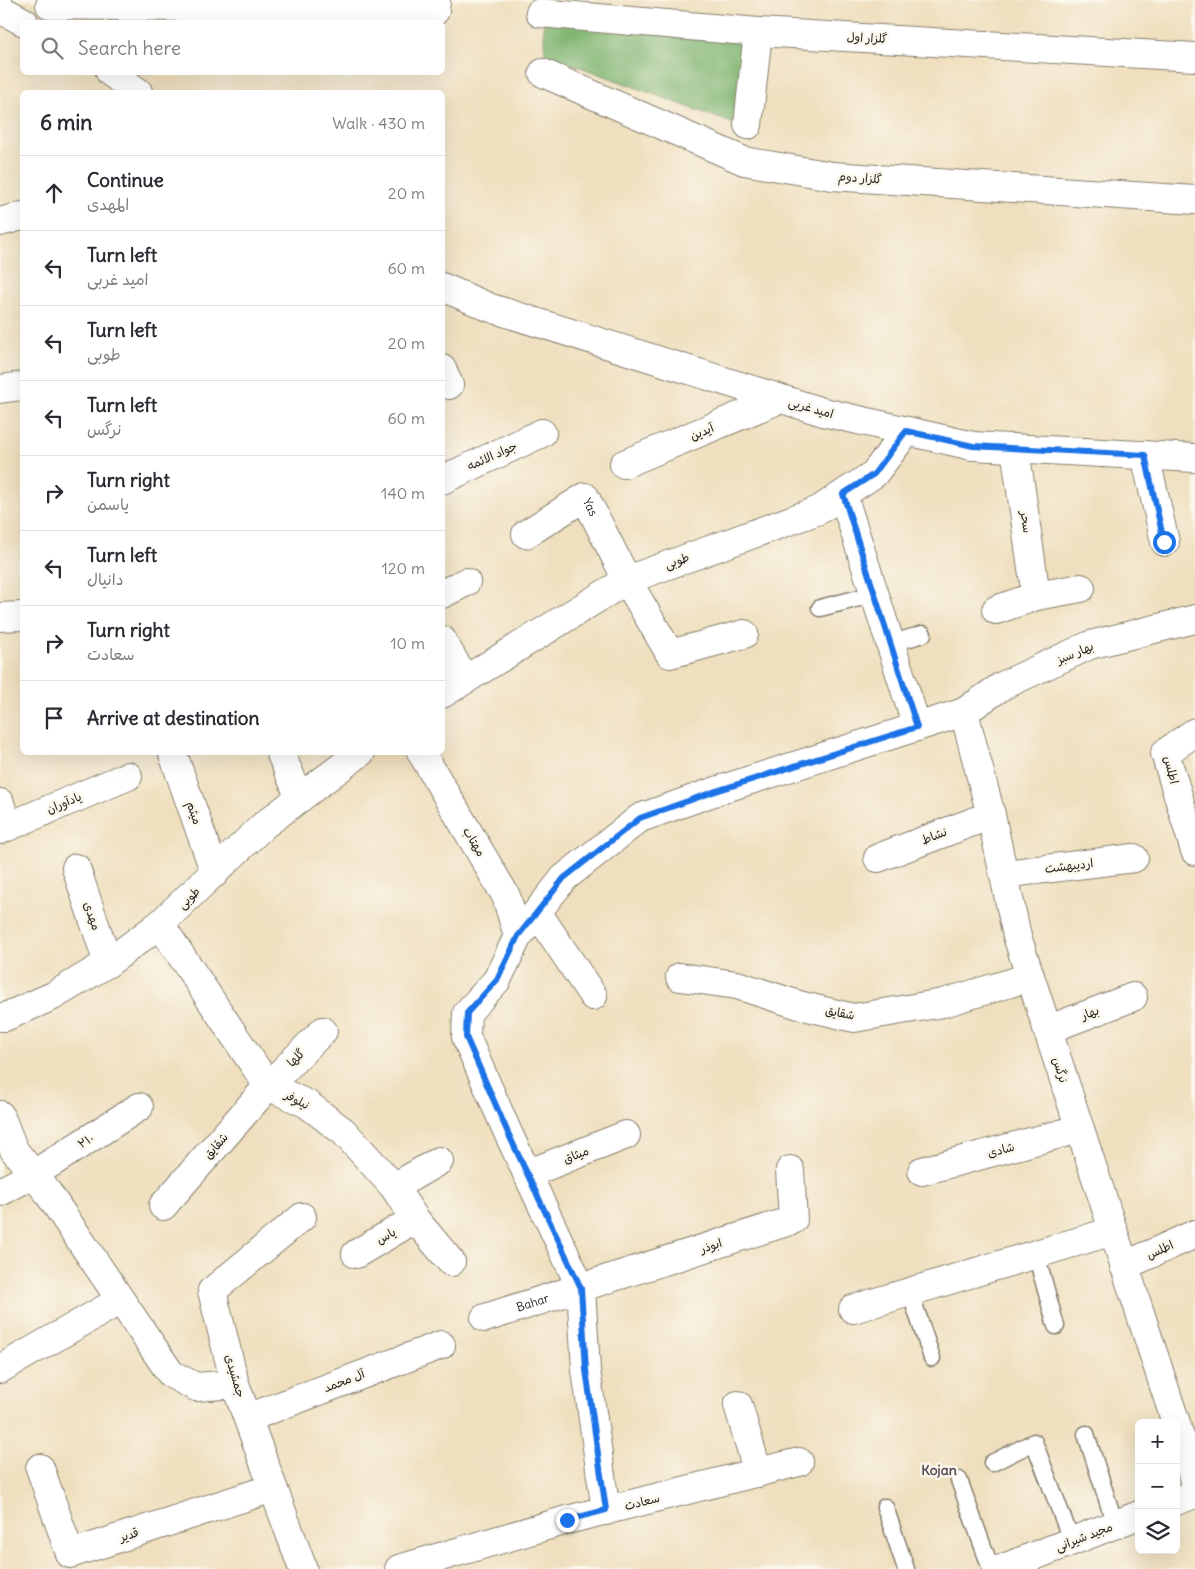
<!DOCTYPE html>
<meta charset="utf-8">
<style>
:root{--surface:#fff;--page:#f2f2f3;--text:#2b2b33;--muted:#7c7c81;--line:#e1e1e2}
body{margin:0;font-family:Delius,"Playpen Sans Arabic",sans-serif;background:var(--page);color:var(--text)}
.controls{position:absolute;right:15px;bottom:15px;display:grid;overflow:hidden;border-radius:8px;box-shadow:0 5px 20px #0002}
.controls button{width:45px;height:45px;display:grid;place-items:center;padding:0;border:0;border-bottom:1px solid var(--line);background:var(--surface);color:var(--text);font:25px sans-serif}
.stop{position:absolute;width:15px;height:15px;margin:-11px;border:4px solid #1a73e8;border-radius:50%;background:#fff}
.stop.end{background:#1a73e8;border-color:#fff;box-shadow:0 1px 5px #0008}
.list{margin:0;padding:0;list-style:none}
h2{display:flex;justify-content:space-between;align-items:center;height:65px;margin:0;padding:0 20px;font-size:21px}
h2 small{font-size:16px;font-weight:400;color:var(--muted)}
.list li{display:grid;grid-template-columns:32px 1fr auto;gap:15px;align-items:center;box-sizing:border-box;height:75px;padding:0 20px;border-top:1px solid var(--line)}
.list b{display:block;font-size:19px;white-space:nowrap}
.list p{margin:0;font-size:16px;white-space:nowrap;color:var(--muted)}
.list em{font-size:16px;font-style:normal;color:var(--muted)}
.icon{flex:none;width:28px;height:28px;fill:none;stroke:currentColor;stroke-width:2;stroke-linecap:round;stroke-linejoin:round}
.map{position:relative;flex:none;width:1195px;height:1569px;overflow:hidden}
.search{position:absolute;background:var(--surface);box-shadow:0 5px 20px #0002;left:20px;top:20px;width:425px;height:55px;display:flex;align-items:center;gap:12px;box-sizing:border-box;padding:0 18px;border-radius:8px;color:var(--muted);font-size:19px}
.panel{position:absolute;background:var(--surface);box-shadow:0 5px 20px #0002;left:20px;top:90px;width:425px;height:665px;border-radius:8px}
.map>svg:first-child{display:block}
</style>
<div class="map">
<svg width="1195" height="1569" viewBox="0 0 1195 1569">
<rect width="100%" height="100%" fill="#fbf7ec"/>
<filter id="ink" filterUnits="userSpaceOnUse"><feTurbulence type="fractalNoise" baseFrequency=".02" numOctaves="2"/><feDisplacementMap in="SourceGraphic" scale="10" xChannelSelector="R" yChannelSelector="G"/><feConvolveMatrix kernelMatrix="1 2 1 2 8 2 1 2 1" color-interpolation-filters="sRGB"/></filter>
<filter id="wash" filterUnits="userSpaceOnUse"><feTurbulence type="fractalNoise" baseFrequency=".0096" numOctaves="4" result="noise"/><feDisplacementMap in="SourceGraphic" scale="20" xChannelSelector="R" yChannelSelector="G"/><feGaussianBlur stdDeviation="1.12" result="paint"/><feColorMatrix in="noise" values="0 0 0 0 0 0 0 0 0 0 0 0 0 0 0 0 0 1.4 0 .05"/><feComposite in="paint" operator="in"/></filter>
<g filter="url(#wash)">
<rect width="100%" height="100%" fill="#efdfbe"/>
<polygon fill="#80b571" stroke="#4e6846" points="543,18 747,42 740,126 545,54"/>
</g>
<g filter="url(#ink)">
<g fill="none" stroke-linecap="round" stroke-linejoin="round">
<g stroke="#867e6d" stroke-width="19">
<g id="service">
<polyline points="820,608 875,594"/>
<polyline points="890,644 923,634"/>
<polyline points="1036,1254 1056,1326"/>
<polyline points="910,1292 932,1358"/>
<polyline points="1086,1434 1115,1524"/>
<polyline points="992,1463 1034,1442 1072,1542"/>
<polyline points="959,1480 991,1569"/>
<polyline points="885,1507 906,1569"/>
</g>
</g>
<g stroke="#867e6d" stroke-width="30">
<g id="minor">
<polyline points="50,5 435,11 436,0"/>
<polyline points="540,13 758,32 1195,57"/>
<polyline points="543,73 744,161 832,176 1195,200"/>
<polyline points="748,125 758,32"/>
<polyline points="0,222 22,216"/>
<polyline points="442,369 449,385"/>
<polyline points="0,389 22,386"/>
<polyline points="1015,448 1036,596"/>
<polyline points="1145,455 1165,542"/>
<polyline points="624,464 780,399"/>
<polyline points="442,480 542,433"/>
<polyline points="843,495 917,727"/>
<path id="s1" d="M526 534 585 497 627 580 670 654 744 634"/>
<polyline points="442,594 466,582"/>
<polyline points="996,610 1036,596 1081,588"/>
<polyline points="0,617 22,616"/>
<polyline points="442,640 465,680"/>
<polyline points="442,694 627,580 819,510 874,474 907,431"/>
<polyline points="964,712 991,815 1017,936 1176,1423"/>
<polyline points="1195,732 1165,753 1195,851"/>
<polyline points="280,752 300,798"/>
<polyline points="421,752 506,896 518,936"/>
<polyline points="173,754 215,873"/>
<polyline points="0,803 7,827"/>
<polyline points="0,830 128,776"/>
<polyline points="878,858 991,815"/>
<polyline points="76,868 108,963"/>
<polyline points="1004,874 1134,858"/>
<polyline points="537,912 593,996"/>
<polyline points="160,924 268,1086 307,1104 344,1132 394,1187 415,1219 451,1262"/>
<polyline points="680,977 737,985 799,1005 854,1018 943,1003 1030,977"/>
<polyline points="0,1017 5,1017 53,996 108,963 160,924 264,825 361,752"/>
<polyline points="1047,1030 1133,997"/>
<polyline points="0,1115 14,1150 46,1190 171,1374 196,1387 235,1384"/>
<polyline points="922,1171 1079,1129"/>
<polyline points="527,1174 626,1135"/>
<polyline points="394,1187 439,1161"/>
<polyline points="0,1192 34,1174 139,1107"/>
<polyline points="163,1206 268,1086 323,1031"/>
<polyline points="302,1217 212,1291 235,1384 303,1569"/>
<polyline points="356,1254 415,1219"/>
<polyline points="1124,1266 1195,1234"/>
<polyline points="853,1309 1113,1231"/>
<path id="s2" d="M485 1318 793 1220 790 1170"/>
<polyline points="0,1369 119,1301"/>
<polyline points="738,1405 758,1473"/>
<polyline points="248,1418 441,1345"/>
<polyline points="1176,1424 1195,1483"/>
<polyline points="40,1468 70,1554 273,1488"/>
<polyline points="606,1511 586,1370 581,1288 508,1133 466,1037 467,1013 497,980 518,936 564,878 640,818 716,791 964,712 1002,686 1090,645 1195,619"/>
<polyline points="399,1569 567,1520 799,1462"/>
</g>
</g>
<g stroke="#867e6d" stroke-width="30">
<g id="tertiary">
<polyline points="0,9 24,22"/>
<polyline points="110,72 138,92"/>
<polyline points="442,287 491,308 823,412 973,446 1195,458"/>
<polyline points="1176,1501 1195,1494"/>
<polyline points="1001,1569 1139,1515"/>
</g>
</g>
<use href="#service" stroke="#fff" stroke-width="16"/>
<use href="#minor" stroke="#fff" stroke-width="28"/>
<use href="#tertiary" stroke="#fff" stroke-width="28"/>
</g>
</g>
<g fill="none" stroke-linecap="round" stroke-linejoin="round" filter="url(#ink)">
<polyline stroke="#1a73e8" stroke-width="6" points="567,1520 606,1510 586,1370 581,1288 508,1133 466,1037 467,1013 497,980 518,936 564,878 640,818 716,791 917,727 843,494 874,474 906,431 973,446 1145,455 1164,542"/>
</g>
<g text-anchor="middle" stroke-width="5" stroke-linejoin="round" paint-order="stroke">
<g font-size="12" fill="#1c1c1c" stroke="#fbf7ec">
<text transform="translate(867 38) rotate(3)" y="4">گلزار اول</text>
<text transform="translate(860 178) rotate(4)" y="4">گلزار دوم</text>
<text transform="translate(811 408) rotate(16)" y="4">امید غربی</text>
<text transform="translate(702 432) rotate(-23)" y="4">آیدین</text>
<text transform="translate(492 456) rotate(-24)" y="4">جواد الائمه</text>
<text dy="4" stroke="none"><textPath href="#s1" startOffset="81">Yas</textPath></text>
<text transform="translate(1026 522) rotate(82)" y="4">سحر</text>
<text transform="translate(677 561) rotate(-20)" y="4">طوبی</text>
<text transform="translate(1075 653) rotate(-23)" y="4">بهار سبز</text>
<text transform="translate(1171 770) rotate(76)" y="4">اطلس</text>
<text transform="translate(64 803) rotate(-23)" y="4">یادآوران</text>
<text transform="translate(194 813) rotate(71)" y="4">میثم</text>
<text transform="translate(934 836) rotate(-21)" y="4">نشاط</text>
<text transform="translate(474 842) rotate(59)" y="4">مهتاب</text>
<text transform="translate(1069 866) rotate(-7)" y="4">اردیبهشت</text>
<text transform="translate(189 898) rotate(-44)" y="4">طوبی</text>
<text transform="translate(92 916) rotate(71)" y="4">مهدی</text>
<text transform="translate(840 1013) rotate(10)" y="4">شقایق</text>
<text transform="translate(1090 1013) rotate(-21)" y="4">بهار</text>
<text transform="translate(296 1058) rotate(-45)" y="4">گلها</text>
<text transform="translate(1060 1070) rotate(72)" y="4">نرگس</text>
<text transform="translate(297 1100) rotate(28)" y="4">نیلوفر</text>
<text transform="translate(86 1141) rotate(-33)" y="4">۲۱۰</text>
<text transform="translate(216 1146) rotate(-49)" y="4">شقایق</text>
<text transform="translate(1001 1150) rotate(-15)" y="4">شادی</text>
<text transform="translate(576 1155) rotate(-22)" y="4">میثاق</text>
<text transform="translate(386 1236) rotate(-30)" y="4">یاس</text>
<text transform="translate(711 1246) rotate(-18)" y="4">ابوذر</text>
<text transform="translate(1160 1250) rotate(-25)" y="4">اطلس</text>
<text dy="4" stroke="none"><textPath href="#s2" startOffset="50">Bahar</textPath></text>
<text transform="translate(235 1376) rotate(74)" y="4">جمشیدی</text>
<text transform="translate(344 1381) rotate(-21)" y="4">آل محمد</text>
<text transform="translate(642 1502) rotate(-14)" y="4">سعادت</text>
<text transform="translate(129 1535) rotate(-18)" y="4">قدیر</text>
<text transform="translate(1084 1537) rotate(-21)" y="4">مجید شیرانی</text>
</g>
<g font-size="14" font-weight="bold" fill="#574c5a" stroke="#fbf7ec">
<text x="939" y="1475">Kojan</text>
</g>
</g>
</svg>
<div class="controls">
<button>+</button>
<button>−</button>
<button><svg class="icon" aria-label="layers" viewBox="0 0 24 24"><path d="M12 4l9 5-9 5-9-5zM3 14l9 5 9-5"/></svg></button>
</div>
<div class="stop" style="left:1164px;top:542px"></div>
<div class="stop end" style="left:567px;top:1520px"></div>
<div class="search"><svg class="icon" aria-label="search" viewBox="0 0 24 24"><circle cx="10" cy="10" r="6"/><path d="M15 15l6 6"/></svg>Search here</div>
<section class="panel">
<h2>6 min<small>Walk · 430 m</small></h2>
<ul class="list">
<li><svg class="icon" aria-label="ahead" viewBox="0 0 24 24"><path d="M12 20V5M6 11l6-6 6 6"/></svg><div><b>Continue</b><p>المهدی</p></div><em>20 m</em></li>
<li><svg class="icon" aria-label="left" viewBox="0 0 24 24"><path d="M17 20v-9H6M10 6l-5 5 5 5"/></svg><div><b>Turn left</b><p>امید غربی</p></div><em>60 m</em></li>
<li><svg class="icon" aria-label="left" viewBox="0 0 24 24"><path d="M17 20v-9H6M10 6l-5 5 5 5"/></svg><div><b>Turn left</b><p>طوبی</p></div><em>20 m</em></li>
<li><svg class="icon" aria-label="left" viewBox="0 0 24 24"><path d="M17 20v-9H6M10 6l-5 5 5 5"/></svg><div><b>Turn left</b><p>نرگس</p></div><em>60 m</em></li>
<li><svg class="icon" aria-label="right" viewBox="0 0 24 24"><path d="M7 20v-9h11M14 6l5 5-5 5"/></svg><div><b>Turn right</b><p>یاسمن</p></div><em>140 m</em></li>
<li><svg class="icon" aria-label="left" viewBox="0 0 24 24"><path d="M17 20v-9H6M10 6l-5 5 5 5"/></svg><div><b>Turn left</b><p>دانیال</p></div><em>120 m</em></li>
<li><svg class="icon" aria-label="right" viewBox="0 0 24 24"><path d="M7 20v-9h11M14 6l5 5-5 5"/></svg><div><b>Turn right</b><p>سعادت</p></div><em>10 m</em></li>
<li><svg class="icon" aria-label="arrive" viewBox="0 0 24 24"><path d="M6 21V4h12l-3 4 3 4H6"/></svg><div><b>Arrive at destination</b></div></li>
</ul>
</section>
</div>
